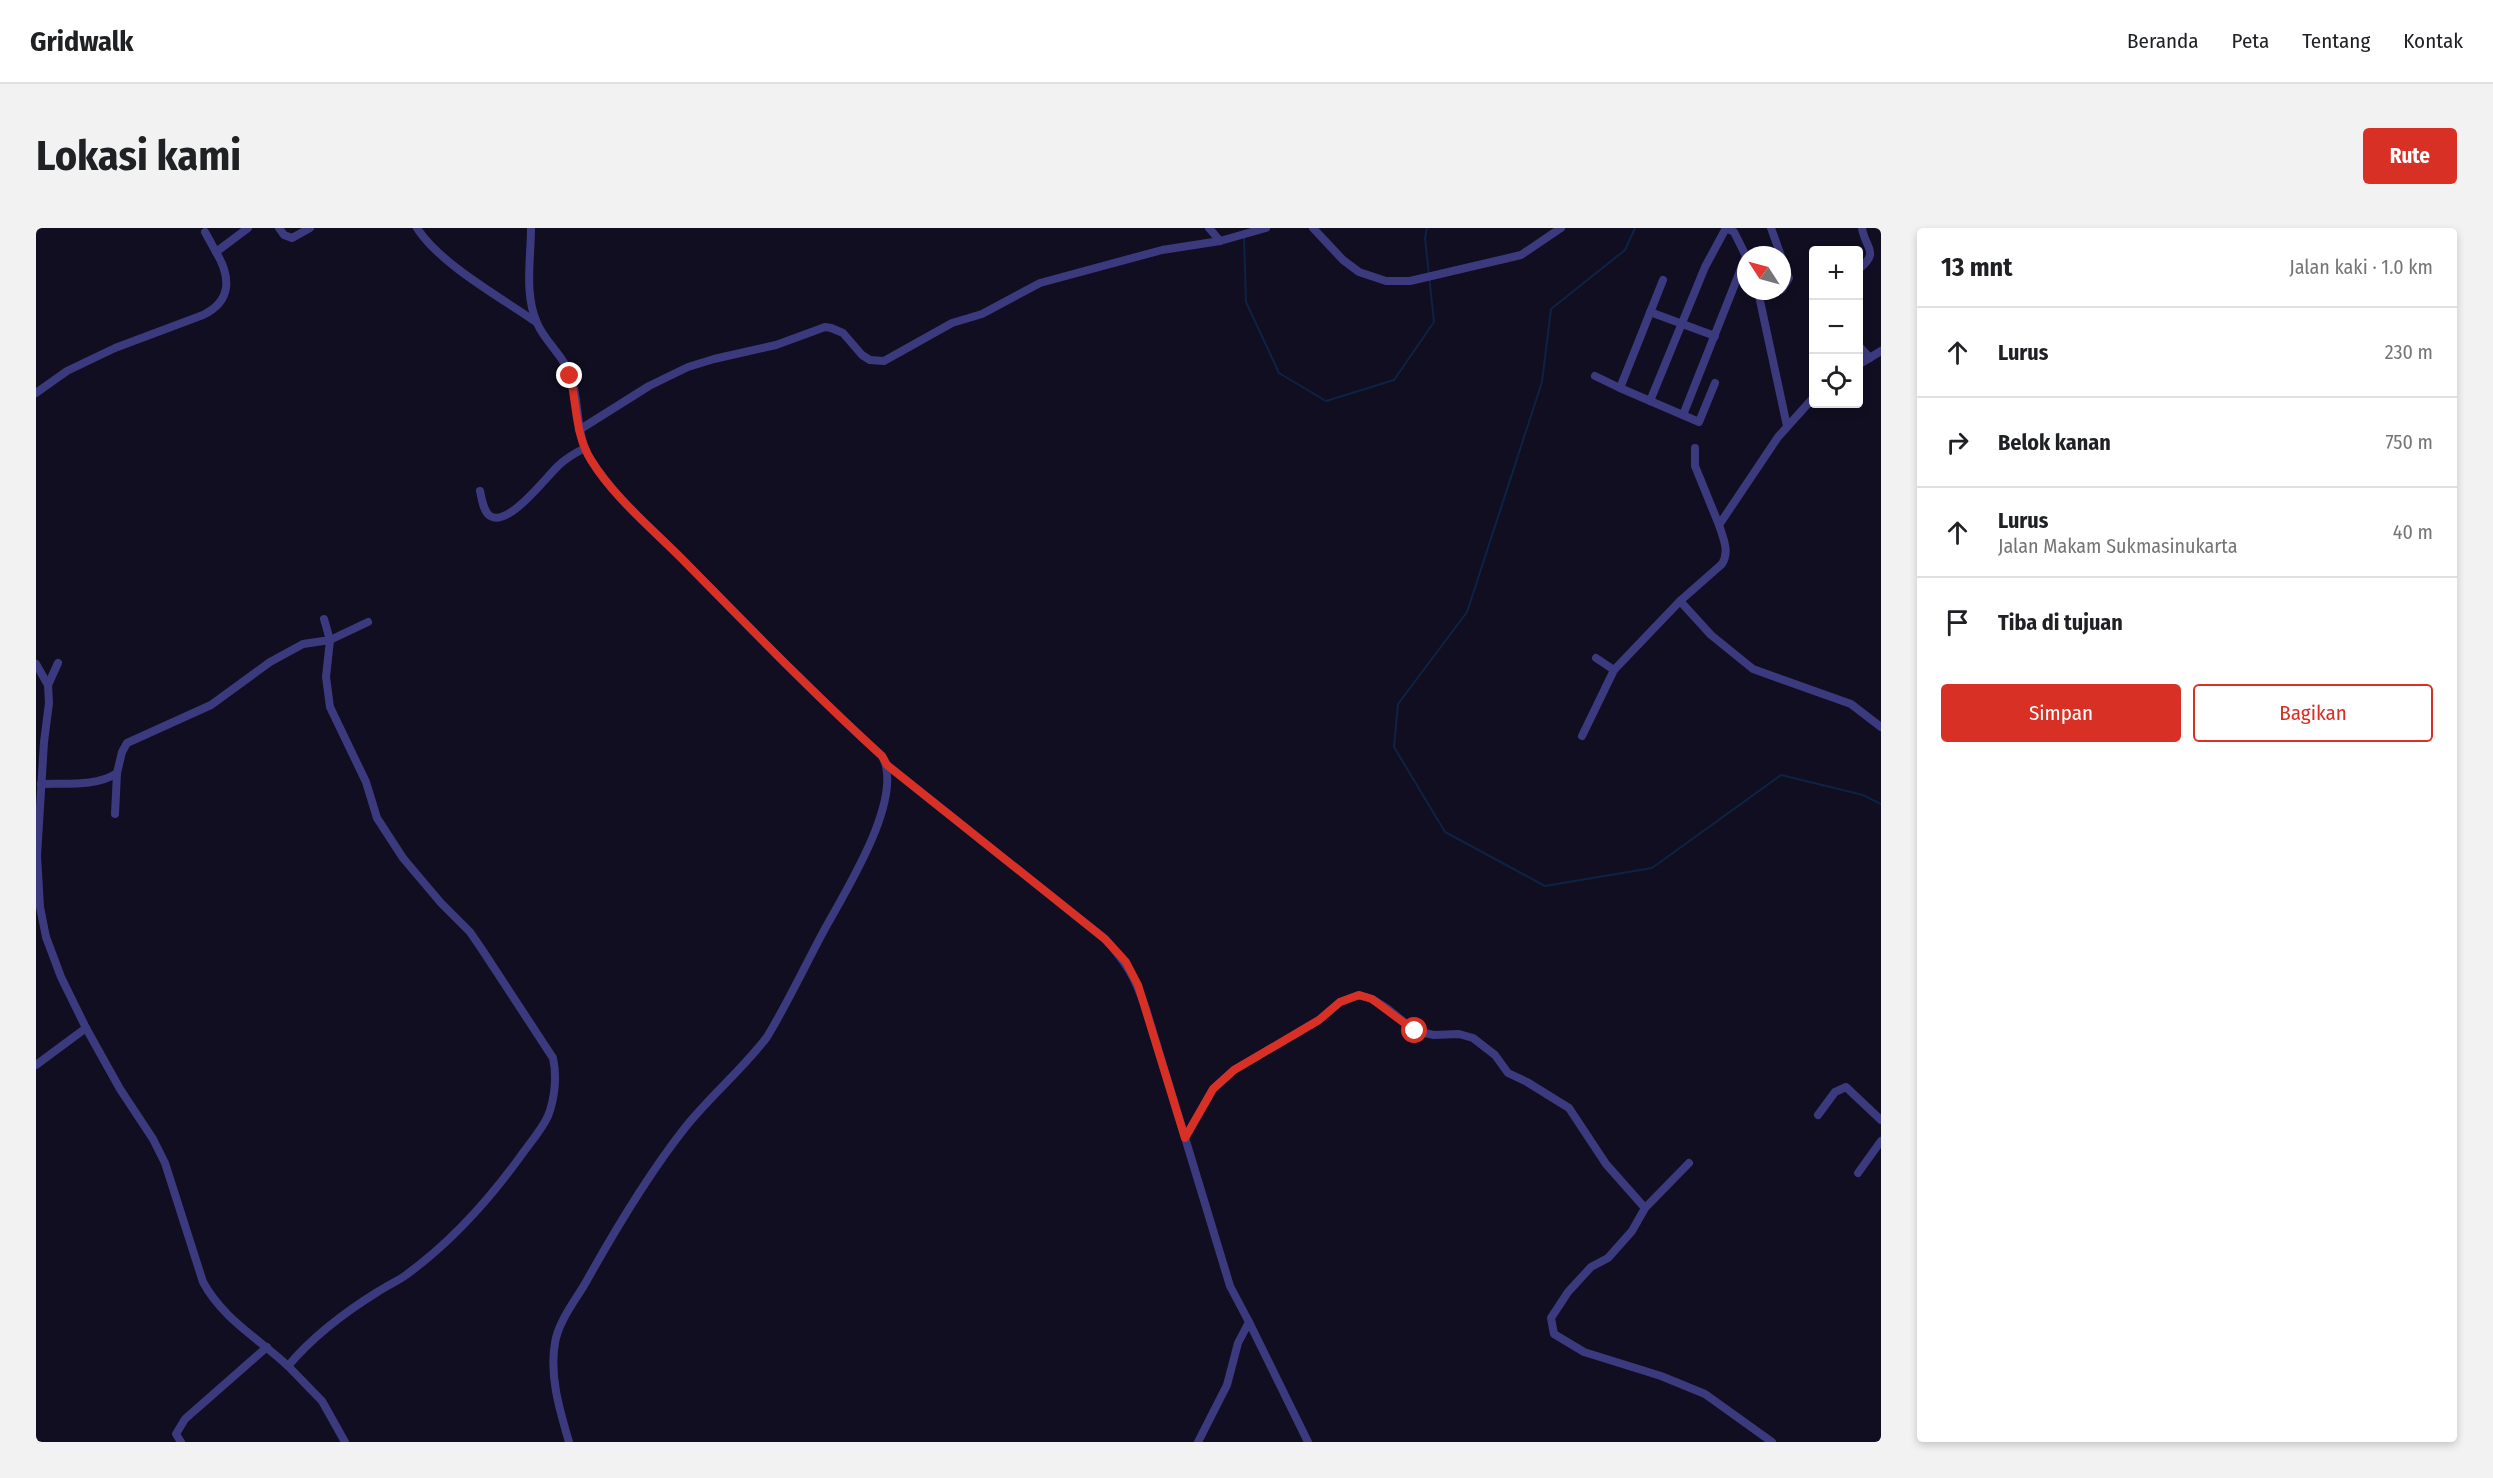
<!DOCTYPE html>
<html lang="id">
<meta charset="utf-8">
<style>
:root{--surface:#fff;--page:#f2f2f2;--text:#202124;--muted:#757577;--line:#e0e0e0;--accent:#d93025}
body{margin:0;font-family:"Fira Sans Condensed",sans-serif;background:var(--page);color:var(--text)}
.controls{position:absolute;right:18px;top:18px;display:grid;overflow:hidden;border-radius:6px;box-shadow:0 3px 9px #0003}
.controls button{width:54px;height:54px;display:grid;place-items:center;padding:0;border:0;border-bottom:2px solid var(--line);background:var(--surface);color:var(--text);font:30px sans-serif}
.compass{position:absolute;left:1701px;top:18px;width:54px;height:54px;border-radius:50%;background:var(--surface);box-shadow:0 3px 9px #0003;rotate:306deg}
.stop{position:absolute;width:18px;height:18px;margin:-14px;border:4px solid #d93025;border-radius:50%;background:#fff}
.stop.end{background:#d93025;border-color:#fff;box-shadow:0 2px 6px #0008}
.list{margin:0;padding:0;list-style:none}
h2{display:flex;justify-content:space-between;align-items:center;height:78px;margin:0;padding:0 24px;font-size:26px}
h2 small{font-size:20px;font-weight:400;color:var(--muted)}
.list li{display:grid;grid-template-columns:39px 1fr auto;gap:18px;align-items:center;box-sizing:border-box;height:90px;padding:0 24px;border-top:2px solid var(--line)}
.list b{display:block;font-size:22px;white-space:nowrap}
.list p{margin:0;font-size:20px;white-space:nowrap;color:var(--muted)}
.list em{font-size:20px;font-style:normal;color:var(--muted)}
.actions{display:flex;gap:12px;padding:18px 24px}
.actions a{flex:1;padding:14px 0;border:2px solid var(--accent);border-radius:6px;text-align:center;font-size:21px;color:var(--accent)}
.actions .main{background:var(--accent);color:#fff}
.icon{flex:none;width:33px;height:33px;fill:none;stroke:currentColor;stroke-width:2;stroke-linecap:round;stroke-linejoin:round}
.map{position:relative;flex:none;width:1845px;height:1214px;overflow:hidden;border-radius:6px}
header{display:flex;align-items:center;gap:36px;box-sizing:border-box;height:84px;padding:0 30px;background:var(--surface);border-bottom:2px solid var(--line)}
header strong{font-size:28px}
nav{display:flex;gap:33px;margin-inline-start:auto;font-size:21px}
.intro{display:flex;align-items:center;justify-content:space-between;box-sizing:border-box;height:144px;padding:0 36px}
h1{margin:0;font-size:42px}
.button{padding:15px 27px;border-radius:6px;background:var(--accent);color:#fff;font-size:21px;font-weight:700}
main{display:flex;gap:36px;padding:0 36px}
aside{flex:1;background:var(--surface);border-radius:6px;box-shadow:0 3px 9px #0003}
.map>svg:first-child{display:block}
</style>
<header>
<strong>Gridwalk</strong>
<nav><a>Beranda</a><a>Peta</a><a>Tentang</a><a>Kontak</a></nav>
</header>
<div class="intro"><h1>Lokasi kami</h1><a class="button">Rute</a></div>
<main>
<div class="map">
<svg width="1845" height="1214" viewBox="0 0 1845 1214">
<rect width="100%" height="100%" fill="#110e21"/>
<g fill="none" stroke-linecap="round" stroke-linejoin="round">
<g stroke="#0d2345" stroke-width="2">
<polyline points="1599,0 1589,22 1515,81 1506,154 1431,384 1362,476 1358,519 1409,604 1509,658 1616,640 1745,547 1827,567 1845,576"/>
<polyline points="1208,9 1210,74 1243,145 1290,173 1358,152 1398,94 1389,10 1391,0"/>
</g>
<g stroke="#3c3a7f" stroke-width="8">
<polyline points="243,0 248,7 256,10 274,0"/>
<path d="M381 0C404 36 464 69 500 94"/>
<path d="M495 0C495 30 488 66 501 95 509 114 528 128 535 148 544 176 539 207 555 232 579 271 619 303 651 336 715 401 778 466 846 528 870 571 806 668 785 708 767 742 751 776 731 809 706 842 674 868 648 901 611 948 579 1002 550 1054 539 1073 522 1094 519 1115 513 1148 524 1183 533 1214"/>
<polyline points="1173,0 1184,13"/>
<polyline points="1277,0 1307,32 1323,44 1350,53 1374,53 1485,27 1525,0"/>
<polyline points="1690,0 1698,4 1710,28"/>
<polyline points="1735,0 1753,50 1746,61"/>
<polyline points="169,4 180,24"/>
<path d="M1822 42C1845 23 1829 21 1826 0"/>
<polyline points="1627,52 1584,160 1663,194 1679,155"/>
<polyline points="1740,63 1723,68 1751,198"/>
<polyline points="1614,84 1679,108"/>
<polyline points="1822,117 1834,130"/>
<polyline points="1822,137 1845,123"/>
<polyline points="1559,148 1584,160"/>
<path d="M0 165 31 143 79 120 167 87C196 73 195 49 180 24L212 0"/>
<path d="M1778 169 1742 209 1683 297C1687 310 1694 323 1686 336L1644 373 1675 407 1717 441 1815 476 1845 499"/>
<polyline points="1614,173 1669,39 1690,0"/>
<polyline points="1647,187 1710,28"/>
<polyline points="543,202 613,158 652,139 678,131 740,117 789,99 795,100 807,105 826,127 834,132 848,133 916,95 946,86 1004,55 1126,22 1184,13 1230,0"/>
<polyline points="1659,220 1659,238 1683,297"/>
<path d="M444 263C446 271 447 283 454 288 472 300 511 248 522 238 530 230 539 225 549 220"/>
<path d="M288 391 294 412 290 449 294 479 330 554 341 590 367 630 405 675 434 704 445 720 517 830C521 848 519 870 512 888 505 903 493 916 484 929 452 973 414 1015 370 1047 362 1053 352 1057 343 1063 309 1084 277 1108 252 1138L286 1173 309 1214"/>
<polyline points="1560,430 1578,442"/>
<path d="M0 436 12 457 13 475 8 514 1 628 4 679 10 709 25 749 50 800 84 861 117 911 129 935 167 1054C187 1091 222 1110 252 1138"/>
<polyline points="12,457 22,435"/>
<polyline points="1546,508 1578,442 1644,373"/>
<path d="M851 537 1069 711C1091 735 1099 750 1110 781L1194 1058 1213 1094"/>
<path d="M5 556C30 555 60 559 81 545L86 524 91 515 175 477 234 434 267 416 294 412 332 394"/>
<polyline points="79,586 81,545"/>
<polyline points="0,837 50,800"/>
<polyline points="1782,887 1799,864 1810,859 1845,892"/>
<polyline points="1149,910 1177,861 1198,842 1283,792 1304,774 1323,767 1336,771 1352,781 1379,803 1398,807 1423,806 1437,810 1459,827 1472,845 1491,854 1533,880 1570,936 1609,980 1596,1003 1572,1030 1555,1039 1532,1064 1515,1090 1518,1106 1548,1124 1625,1148 1669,1166 1736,1214"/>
<polyline points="1822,945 1845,913"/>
<polyline points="1609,980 1653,935"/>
<polyline points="145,1214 140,1206 149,1191 231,1119"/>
<polyline points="1162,1214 1191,1157 1202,1115 1213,1094 1272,1214"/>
</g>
</g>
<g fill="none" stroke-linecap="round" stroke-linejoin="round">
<path stroke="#d93025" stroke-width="8" d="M534 148C541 176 539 207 555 232 579 271 619 303 651 336 715 401 778 466 846 528L851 537 1069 711 1090 734 1102 757 1149 910 1177 861 1198 842 1283 792 1304 774 1323 767 1336 771 1379 803"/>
</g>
</svg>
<div class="controls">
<button>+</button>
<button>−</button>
<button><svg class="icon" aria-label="locate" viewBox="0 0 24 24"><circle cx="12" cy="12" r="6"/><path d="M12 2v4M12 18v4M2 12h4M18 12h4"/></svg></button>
</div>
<svg class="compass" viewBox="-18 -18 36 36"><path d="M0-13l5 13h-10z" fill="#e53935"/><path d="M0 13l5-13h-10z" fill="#757577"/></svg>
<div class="stop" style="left:1379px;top:803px"></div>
<div class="stop end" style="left:534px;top:148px"></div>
</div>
<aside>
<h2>13 mnt<small>Jalan kaki · 1.0 km</small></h2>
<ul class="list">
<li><svg class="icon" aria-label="ahead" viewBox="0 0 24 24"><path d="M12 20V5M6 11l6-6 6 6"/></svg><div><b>Lurus</b></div><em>230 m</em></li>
<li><svg class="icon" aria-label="right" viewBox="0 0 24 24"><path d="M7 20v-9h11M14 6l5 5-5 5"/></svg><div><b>Belok kanan</b></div><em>750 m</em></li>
<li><svg class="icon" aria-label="ahead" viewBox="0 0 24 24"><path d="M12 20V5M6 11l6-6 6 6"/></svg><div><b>Lurus</b><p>Jalan Makam Sukmasinukarta</p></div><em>40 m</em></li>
<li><svg class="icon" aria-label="arrive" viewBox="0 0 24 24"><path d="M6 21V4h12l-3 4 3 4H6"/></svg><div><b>Tiba di tujuan</b></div></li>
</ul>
<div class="actions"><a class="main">Simpan</a><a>Bagikan</a></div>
</aside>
</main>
